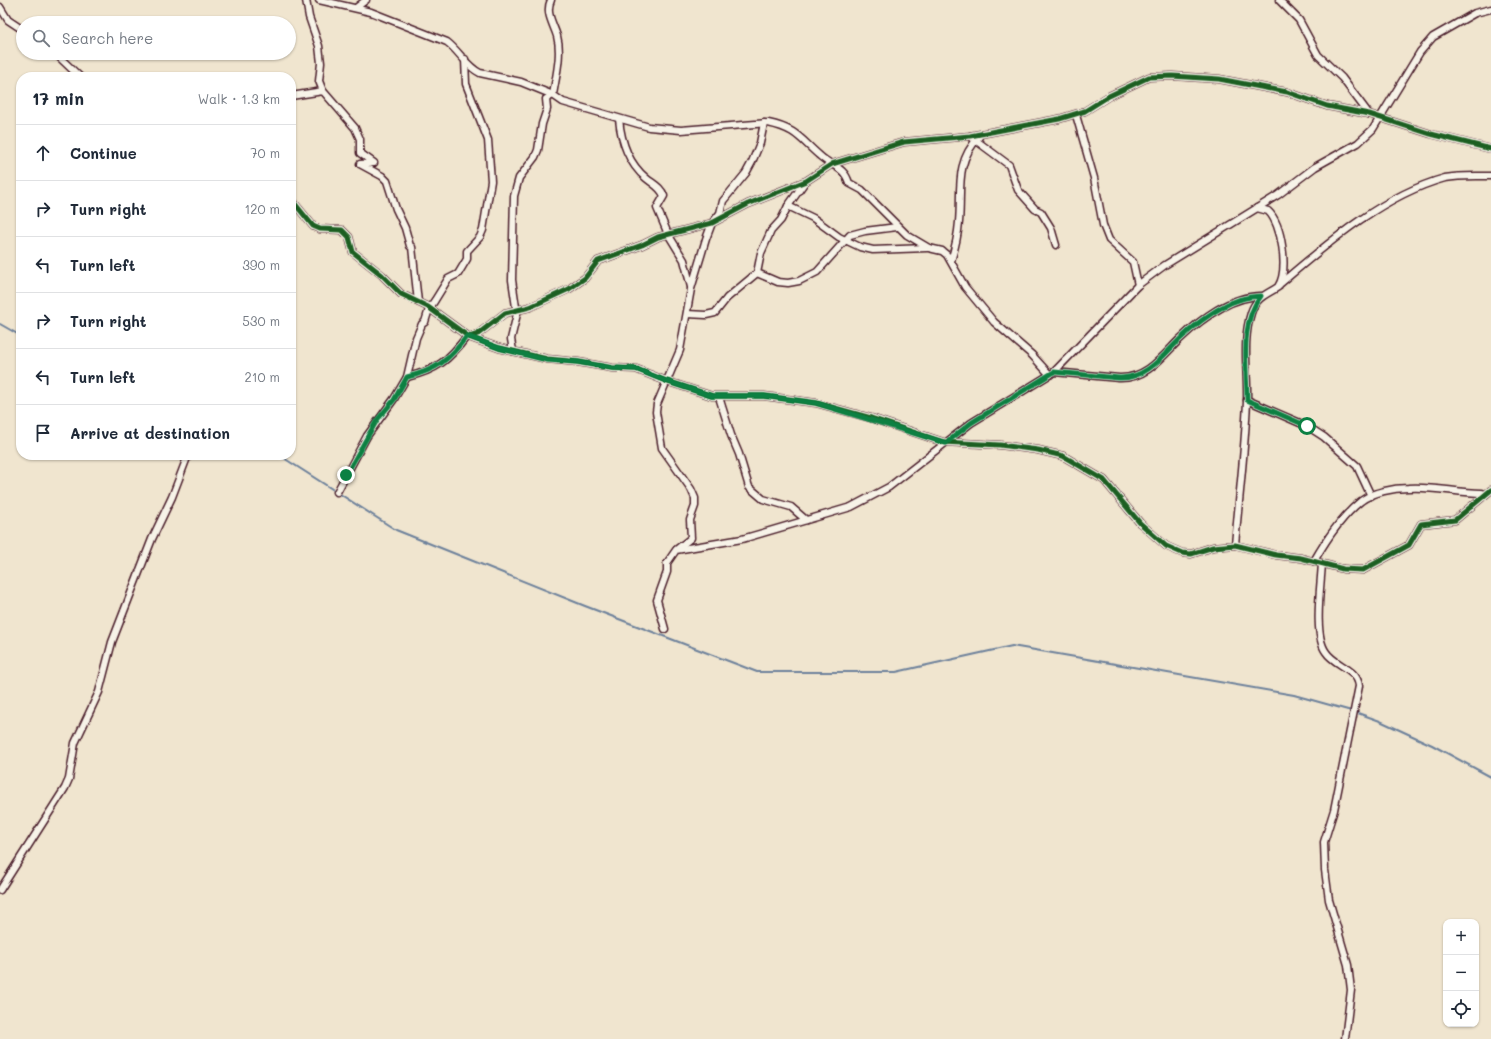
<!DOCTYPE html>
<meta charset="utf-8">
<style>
:root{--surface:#fff;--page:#f2f2f3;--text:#1f2937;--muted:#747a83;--line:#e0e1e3}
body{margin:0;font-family:Mali,sans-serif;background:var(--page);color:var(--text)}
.controls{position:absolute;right:12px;bottom:12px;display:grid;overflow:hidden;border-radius:8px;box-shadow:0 1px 3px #0004}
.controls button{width:36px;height:36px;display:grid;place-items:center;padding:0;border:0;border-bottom:1px solid var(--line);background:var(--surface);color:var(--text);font:20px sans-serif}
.stop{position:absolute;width:12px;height:12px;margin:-9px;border:3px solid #0b8043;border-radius:50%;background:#fff}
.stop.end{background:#0b8043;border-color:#fff;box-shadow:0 1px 4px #0008}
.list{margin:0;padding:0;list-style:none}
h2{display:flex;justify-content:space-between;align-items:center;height:52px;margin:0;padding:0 16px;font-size:17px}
h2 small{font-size:13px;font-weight:400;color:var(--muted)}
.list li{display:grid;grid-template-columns:26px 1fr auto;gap:12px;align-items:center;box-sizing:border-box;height:56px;padding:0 16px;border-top:1px solid var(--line)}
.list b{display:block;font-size:15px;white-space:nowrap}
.list em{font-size:13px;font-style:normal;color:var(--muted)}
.icon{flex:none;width:22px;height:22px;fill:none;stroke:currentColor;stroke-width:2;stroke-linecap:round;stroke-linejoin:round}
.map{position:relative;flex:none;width:1491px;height:1039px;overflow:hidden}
.search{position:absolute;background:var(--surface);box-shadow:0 1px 3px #0004;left:16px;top:16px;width:280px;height:44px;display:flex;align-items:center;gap:10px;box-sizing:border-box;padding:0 14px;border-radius:22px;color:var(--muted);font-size:15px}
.panel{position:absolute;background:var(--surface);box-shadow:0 1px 3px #0004;left:16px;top:72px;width:280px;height:388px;border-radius:16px}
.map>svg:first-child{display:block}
</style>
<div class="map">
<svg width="1491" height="1039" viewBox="0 0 1491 1039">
<rect width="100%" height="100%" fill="#f0e5cf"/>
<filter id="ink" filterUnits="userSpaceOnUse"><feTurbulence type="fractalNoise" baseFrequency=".025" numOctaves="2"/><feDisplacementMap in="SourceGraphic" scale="8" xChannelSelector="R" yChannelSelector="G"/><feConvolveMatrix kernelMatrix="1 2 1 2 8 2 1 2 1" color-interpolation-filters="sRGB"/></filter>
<g filter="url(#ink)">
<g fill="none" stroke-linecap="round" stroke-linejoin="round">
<g stroke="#6d819b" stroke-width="2">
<polyline points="0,324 21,336"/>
<polyline points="279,455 396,530 585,606 757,672 896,672 1012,646 1294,695 1355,712 1380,721 1432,745 1491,777"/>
</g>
<g stroke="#4a1f2b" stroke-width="9">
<g id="minor">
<polyline points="306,0 309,17 319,46 321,63 319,81 323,91"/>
<path d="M319 0 371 12 447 42C459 51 467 67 480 73L521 82 553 95 563 102 649 127 681 130 768 123C797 129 800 139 820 156 832 167 844 166 849 183L862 190 907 235 929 248 942 251 947 255 965 287 994 322 1032 355 1050 375"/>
<polyline points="1279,0 1299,20 1318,55 1342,78 1369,114"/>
<polyline points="0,7 8,20 23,30"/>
<polyline points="357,7 366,0"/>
<polyline points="55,53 80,77"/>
<polyline points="291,96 323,91 355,128 360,139 360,153 374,163 360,164 382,176 387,181 396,209 405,228 410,246 412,247 418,302"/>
<polyline points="1076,115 1094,178 1103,225 1109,240 1133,262 1138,285"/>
<path d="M619 119C621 141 629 164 646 178 653 184 661 187 664 196L657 208 668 234 684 260 691 287"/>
<polyline points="970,136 1009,165 1018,190 1035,209 1041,212 1051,228 1056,245"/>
<polyline points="291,199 313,226 320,229 342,230 349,237 353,252 382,275 401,294 428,307 469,337 499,348 547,359 578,362 612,368 636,369 666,381 712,396 764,396 816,403 871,418 943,442 1000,445 1038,450 1063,456 1104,480 1140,523 1166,546 1182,553 1191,554 1213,547 1235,545 1276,555 1301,558 1343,569 1363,570 1409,545 1421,524 1455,520 1491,490"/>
<polyline points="788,206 813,218 839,237 860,247 873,250 927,248"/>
<path d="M951 261C955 248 958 235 959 222 962 190 954 163 979 137"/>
<polyline points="757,273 778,282 788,283 799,281 817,272 850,235 865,231 897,227"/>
<path d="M1281 283C1328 243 1383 195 1445 178 1460 175 1476 176 1491 176"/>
<polyline points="687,314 706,315 715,313 727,298 757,273 761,253 771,231 781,220 788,206 805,182"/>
<polyline points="469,337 478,334 505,313 530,307 569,289 585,278 598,261 642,245 658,237 712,223 748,204 806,181 832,164 904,142 970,136 1059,119 1085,111 1109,96 1149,77 1172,76 1219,79 1287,92 1327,106 1369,114 1431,134 1491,149"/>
<path d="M513 351 511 339 517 314 512 280 514 196 519 178 535 157 538 150 542 124 547 109 546 99 553 95C556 76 562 54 557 36 553 23 545 13 551 0"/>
<path d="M1054 372 1119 378C1146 379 1162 357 1179 340 1201 319 1230 296 1261 296"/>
<path d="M407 377C437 370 449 360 467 336"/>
<polyline points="719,397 731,435 739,454 749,487 763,499 791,507 806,520"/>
<polyline points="1247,400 1307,426 1324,437 1357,466 1371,496"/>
<polyline points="337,492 367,436 394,399 407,377 416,338 422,324 425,322 429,309 435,300 448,279 458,274 467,259 467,251 480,237 483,230 491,181 488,140 466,84 465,59"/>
<path d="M1235 545C1239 497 1245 449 1247 401 1248 372 1242 341 1251 313 1256 297 1266 295 1278 287 1289 270 1282 224 1268 211L1257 208"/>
<polyline points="677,549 691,538 690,520 695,506 695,498 691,489 662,448 656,412 657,404 680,350 691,289 706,239 712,223 720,213 723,201 746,173 752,162 760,143 764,123"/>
<path d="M1314 561C1326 540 1342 516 1361 501 1373 492 1394 488 1408 488 1433 486 1457 493 1482 493"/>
<path d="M1322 563C1321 585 1313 635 1326 652 1335 666 1357 668 1359 686L1334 810 1324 842 1325 870 1329 900 1348 965 1351 990 1345 1039"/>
<polyline points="665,629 657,600 667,572 667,563 676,550 742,539 851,507 889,487 971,423 1054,372 1138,285 1165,265 1278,195 1315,167 1358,143 1373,129 1420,52 1433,37 1475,13 1491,9"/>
<polyline points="0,890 65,788 69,779 75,743 99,692 112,642 152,539 172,497 188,455"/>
</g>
</g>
<use href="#minor" stroke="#f7f3e8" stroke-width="6"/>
<g stroke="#f7f3e8" stroke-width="8">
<g id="cycleway">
<polyline points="291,199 313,226 320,229 342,230 349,237 353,252 382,275 401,294 428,307 469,337 499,348 547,359 578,362 612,368 636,369 666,381 712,396 764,396 816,403 871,418 943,442 1000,445 1038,450 1063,456 1104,480 1140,523 1166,546 1182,553 1191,554 1213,547 1235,545 1276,555 1301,558 1343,569 1363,570 1409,545 1421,524 1455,520 1491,490"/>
<polyline points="469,337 478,334 505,313 530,307 569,289 585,278 598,261 642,245 658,237 712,223 748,204 806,181 832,164 904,142 970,136 1059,119 1085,111 1109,96 1149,77 1172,76 1219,79 1287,92 1327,106 1369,114 1431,134 1491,149"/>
</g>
</g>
<use href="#cycleway" stroke="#1b5e20" stroke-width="5"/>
</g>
</g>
<g fill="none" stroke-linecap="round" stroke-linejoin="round" filter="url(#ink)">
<path stroke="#0b8043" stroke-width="5" d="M346 475 377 420 394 400 407 377C437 370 449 360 467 336L499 348 547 360 578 362 612 368 636 369 666 381 712 396H764L816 403 946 443 971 423 1054 372 1119 378C1146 379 1162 357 1179 340 1201 319 1230 296 1261 296 1239 323 1247 367 1247 400L1307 426"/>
</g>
</svg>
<div class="controls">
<button>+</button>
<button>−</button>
<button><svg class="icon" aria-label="locate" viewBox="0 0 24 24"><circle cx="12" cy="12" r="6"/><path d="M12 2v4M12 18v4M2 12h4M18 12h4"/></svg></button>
</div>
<div class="stop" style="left:1307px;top:426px"></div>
<div class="stop end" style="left:346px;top:475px"></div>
<div class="search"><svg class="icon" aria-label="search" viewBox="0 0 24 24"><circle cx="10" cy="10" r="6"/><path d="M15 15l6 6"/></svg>Search here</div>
<section class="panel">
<h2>17 min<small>Walk · 1.3 km</small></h2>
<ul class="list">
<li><svg class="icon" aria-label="ahead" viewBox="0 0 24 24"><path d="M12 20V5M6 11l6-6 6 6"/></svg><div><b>Continue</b></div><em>70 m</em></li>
<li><svg class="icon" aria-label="right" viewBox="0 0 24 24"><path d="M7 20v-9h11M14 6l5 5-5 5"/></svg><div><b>Turn right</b></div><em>120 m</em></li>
<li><svg class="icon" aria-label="left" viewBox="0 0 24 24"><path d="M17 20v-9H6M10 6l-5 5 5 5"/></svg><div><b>Turn left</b></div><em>390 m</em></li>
<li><svg class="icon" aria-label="right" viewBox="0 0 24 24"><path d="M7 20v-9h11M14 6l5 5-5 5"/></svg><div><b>Turn right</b></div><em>530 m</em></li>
<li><svg class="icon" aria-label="left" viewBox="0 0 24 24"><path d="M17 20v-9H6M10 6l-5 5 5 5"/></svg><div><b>Turn left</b></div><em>210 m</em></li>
<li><svg class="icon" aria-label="arrive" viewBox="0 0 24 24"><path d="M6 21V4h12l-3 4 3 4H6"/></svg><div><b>Arrive at destination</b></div></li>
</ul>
</section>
</div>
